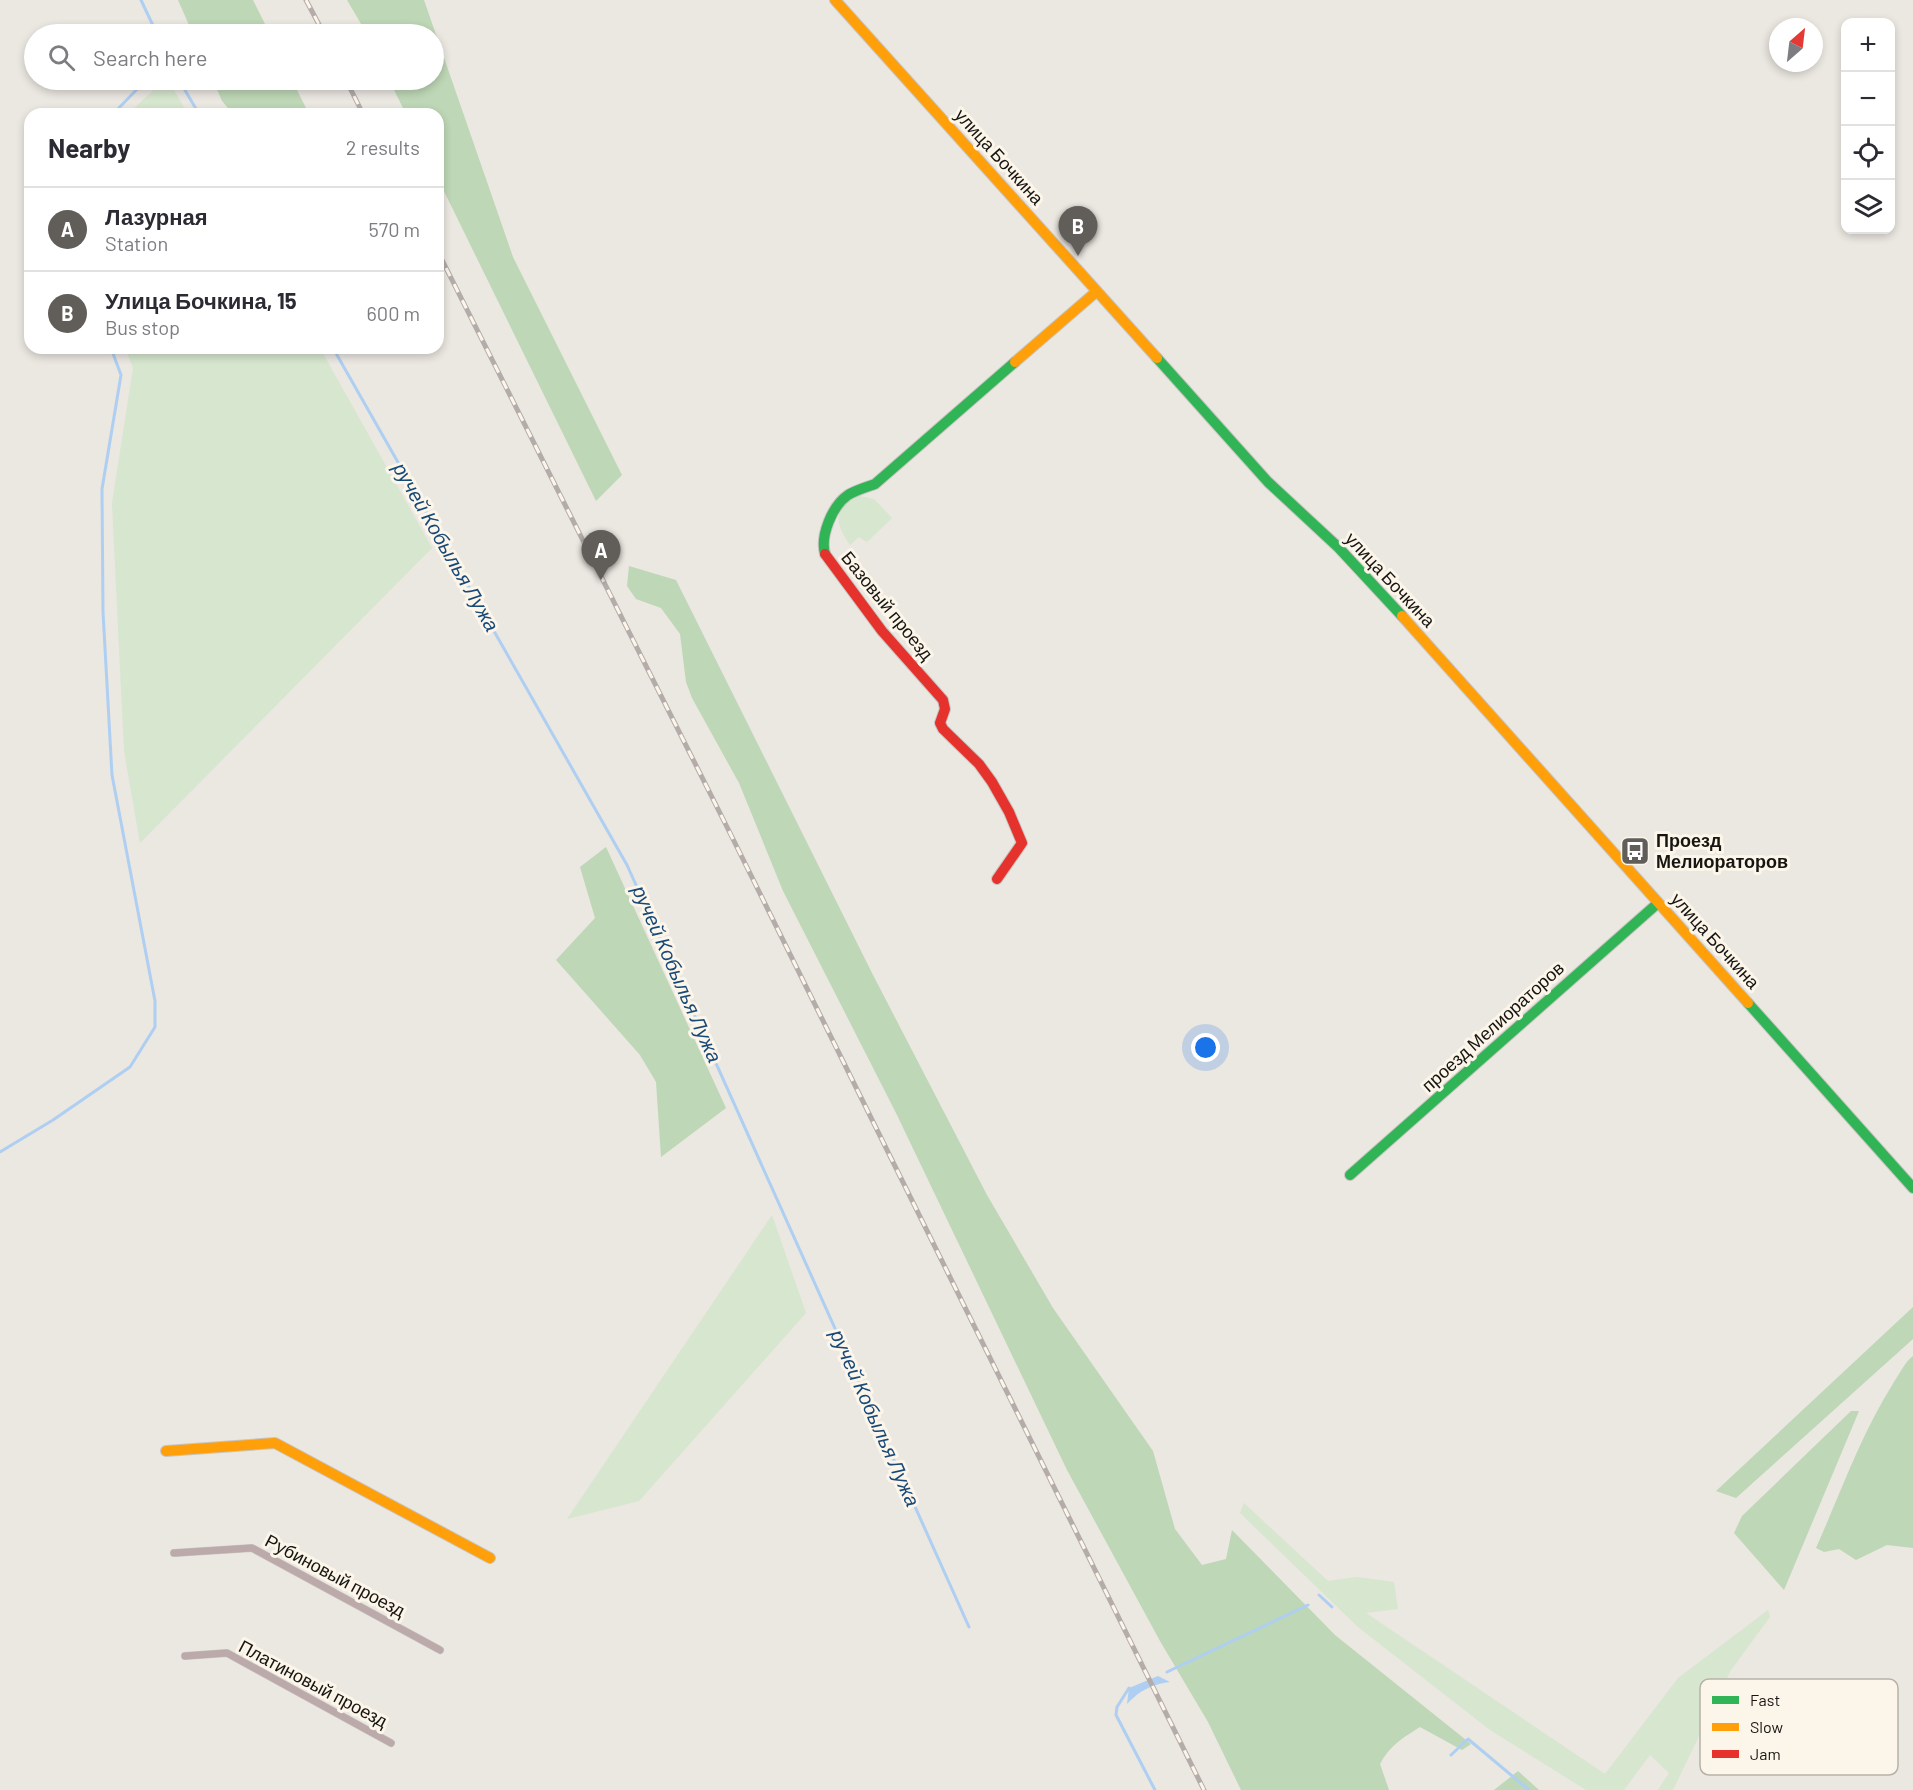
<!DOCTYPE html>
<meta charset="utf-8">
<style>
:root{--surface:#fff;--page:#f7f7f7;--text:#2b2b33;--muted:#7c7c81;--line:#e1e1e2;--accent:#615e5a}
body{margin:0;font-family:Barlow,sans-serif;background:var(--page);color:var(--text)}
.controls{position:absolute;right:18px;top:18px;display:grid;overflow:hidden;border-radius:12px;box-shadow:0 3px 9px #0003}
.controls button{width:54px;height:54px;display:grid;place-items:center;padding:0;border:0;border-bottom:2px solid var(--line);background:var(--surface);color:var(--text);font:30px sans-serif}
.compass{position:absolute;left:1769px;top:18px;width:54px;height:54px;border-radius:50%;background:var(--surface);box-shadow:0 3px 9px #0003;rotate:28deg}
.you{position:absolute;left:1206px;top:1048px;width:21px;height:21px;margin:-15px;border:4px solid #fff;border-radius:50%;background:#1a73e8;box-shadow:0 0 0 9px #1a73e833}
.badge{display:grid;place-items:center;width:39px;height:39px;border-radius:50%;background:var(--accent);color:#fff;font-size:20px;font-weight:700}
.pin{position:absolute;translate:-50% -50px;filter:drop-shadow(0 2px 3px #0008)}
.pin::after{content:'';position:absolute;top:32px;width:21px;height:18px;background:inherit;clip-path:polygon(0 0,100% 0,50% 100%)}
.list{margin:0;padding:0;list-style:none}
h2{display:flex;justify-content:space-between;align-items:center;height:78px;margin:0;padding:0 24px;font-size:26px}
h2 small{font-size:20px;font-weight:400;color:var(--muted)}
.list li{display:grid;grid-template-columns:39px 1fr auto;gap:18px;align-items:center;box-sizing:border-box;height:84px;padding:0 24px;border-top:2px solid var(--line)}
.list b{display:block;font-size:22px;white-space:nowrap}
.list p{margin:0;font-size:20px;white-space:nowrap;color:var(--muted)}
.list em{font-size:20px;font-style:normal;color:var(--muted)}
.icon{flex:none;width:33px;height:33px;fill:none;stroke:currentColor;stroke-width:2;stroke-linecap:round;stroke-linejoin:round}
.map{position:relative;flex:none;width:1913px;height:1790px;overflow:hidden}
.search{position:absolute;background:var(--surface);box-shadow:0 3px 9px #0003;left:24px;top:24px;width:420px;height:66px;display:flex;align-items:center;gap:15px;box-sizing:border-box;padding:0 21px;border-radius:33px;color:var(--muted);font-size:22px}
.panel{position:absolute;background:var(--surface);box-shadow:0 3px 9px #0003;left:24px;top:108px;width:420px;height:246px;border-radius:18px}
.map>svg:first-child{display:block}
</style>
<div class="map">
<svg width="1913" height="1790" viewBox="0 0 1913 1790">
<rect width="100%" height="100%" fill="#ebe7e1"/>
<g fill="#d6e6cf">
<polygon points="164,80 168,80 188,114 128,114"/>
<polygon points="125,348 320,348 432,548 140,843 124,751 112,503 133,368"/>
<path d="M859 496 874 499 892 518 867 542 859 537 850 545C835 524 832 507 859 496Z"/>
<polygon points="772,1215 806,1313 639,1501 567,1519"/>
<polygon points="1244,1503 1328,1581 1357,1577 1394,1582 1398,1609 1366,1613 1605,1774 1678,1678 1768,1610 1770,1617 1731,1670 1673,1790 1658,1790 1669,1773 1650,1755 1624,1790 1586,1790 1490,1730 1358,1627 1240,1513"/>
</g>
<g fill="#bed7b6">
<polygon points="178,0 253,0 270,34 193,34"/>
<polygon points="347,0 424,0 513,257 622,475 596,501 438,179 438,114 406,114 389,80 434,80 434,34 367,34"/>
<polygon points="213,80 292,80 309,114 233,114 222,101"/>
<path d="M629 566 676 580 873 975 987 1195 1053 1308 1153 1451 1175 1529 1202 1565 1226 1559 1232 1530 1335 1635 1471 1744 1462 1750 1420 1727C1404 1737 1389 1746 1380 1764L1389 1790H1241L1208 1722 1160 1641 1067 1470 896 1113 783 891 739 783 692 698 686 682 680 634 661 608 636 599 627 586Z"/>
<polygon points="606,847 726,1108 661,1157 656,1082 640,1055 556,960 595,918 580,867"/>
<polygon points="1913,1307 1913,1339 1736,1498 1716,1491"/>
<path d="M1913 1356V1548L1887 1545 1856 1560 1839 1549 1824 1552 1816 1548C1841 1492 1861 1434 1894 1382 1900 1373 1905 1362 1913 1356Z"/>
<polygon points="1851,1411 1859,1411 1784,1590 1734,1533 1742,1516"/>
<polygon points="1518,1771 1539,1790 1494,1790"/>
</g>
<path fill="#aecff2" d="M1158 1676 1170 1682C1152 1684 1139 1691 1127 1704L1129 1688Z"/>
<g fill="none" stroke-linecap="round" stroke-linejoin="round">
<g stroke="#aecff2" stroke-width="3">
<polyline points="141,0 157,34"/>
<polyline points="179,80 199,114"/>
<polyline points="113,114 146,80"/>
<polyline points="333,348 627,865 969,1627"/>
<polyline points="0,1152 53,1120 130,1067 155,1027 155,1001 112,775 103,612 102,489 121,375 111,348"/>
<polyline points="1319,1595 1332,1607"/>
<polyline points="1167,1672 1308,1605"/>
<polyline points="1129,1688 1117,1707 1116,1715 1155,1790"/>
<polyline points="1451,1755 1468,1739 1529,1790"/>
</g>
<g stroke="#c8c5c1" stroke-width="8">
<g id="street">
<polyline points="174,1553 252,1548 440,1650"/>
<polyline points="185,1656 227,1653 391,1743"/>
</g>
</g>
<g stroke="#c8c5c1" stroke-width="12">
<g id="fast">
<polyline points="1157,358 1268,482 1338,547 1402,616"/>
<path d="M825 554C820 536 832 506 848 495 856 490 867 487 875 484L1015 362"/>
<polyline points="1748,1003 1913,1188"/>
<polyline points="1350,1175 1658,903"/>
</g>
</g>
<g stroke="#c8c5c1" stroke-width="12">
<g id="slow">
<polyline points="835,0 1157,358"/>
<polyline points="1015,362 1096,292"/>
<polyline points="1402,616 1748,1003"/>
<polyline points="166,1451 275,1443 490,1558"/>
</g>
</g>
<g stroke="#c8c5c1" stroke-width="12">
<polyline id="jam" points="825,554 882,631 943,700 945,709 940,723 943,729 979,764 992,782 1009,812 1022,843 997,879"/>
</g>
<use href="#street" stroke="#bbaaa9" stroke-width="7"/>
<use href="#fast" stroke="#30b455" stroke-width="10"/>
<use href="#slow" stroke="#ff9f0a" stroke-width="10"/>
<use href="#jam" stroke="#e5322d" stroke-width="10"/>
<g stroke="#b4aca9" stroke-width="5">
<g id="rail">
<polyline points="306,0 324,34"/>
<polyline points="346,80 363,114"/>
<polyline points="438,252 730,833 1204,1790"/>
</g>
</g>
<use href="#rail" stroke="#fcf5ea" stroke-width="3" stroke-dasharray="9" stroke-linecap="butt"/>
</g>
<defs>
<g id="bus-square" transform="scale(1.5)"><rect x="-9" y="-9" width="18" height="18" rx="4" fill="#615e5a" stroke="#fcf5ea"/><path d="M-5-6H5V4H4V6H2V4H-2V6H-4V4H-5ZM-3.5-4V0h7V-4ZM-3.5 1.2v1.5H-2V1.2ZM2 1.2v1.5H3.5V1.2Z" fill="#fff"/></g>
</defs>
<g fill-rule="evenodd">
<use href="#bus-square" x="1635" y="851"/>
</g>
<g text-anchor="middle" stroke-width="6" stroke-linejoin="round" paint-order="stroke">
<g font-size="18" fill="#171511" stroke="#fcf5ea">
<text transform="translate(999 157) rotate(48)" y="6">улица Бочкина</text>
<text transform="translate(1390 580) rotate(47)" y="6">улица Бочкина</text>
<text transform="translate(887 606) rotate(51)" y="6">Базовый проезд</text>
<text transform="translate(1715 941) rotate(48)" y="6">улица Бочкина</text>
<text transform="translate(1493 1027) rotate(-42)" y="6">проезд Мелиораторов</text>
<text transform="translate(335 1576) rotate(28)" y="6">Рубиновый проезд</text>
<text transform="translate(313 1684) rotate(28)" y="6">Платиновый проезд</text>
</g>
<g font-size="18" font-weight="bold" fill="#171511" stroke="#fcf5ea" text-anchor="start">
<text x="1656" y="847">Проезд<tspan x="1656" dy="21">Мелиораторов</tspan></text>
</g>
<g font-size="20" font-style="italic" fill="#164878" stroke="#fcf5ea">
<text transform="translate(446 547) rotate(60)" y="7">ручей Кобылья Лужа</text>
<text transform="translate(677 974) rotate(66)" y="7">ручей Кобылья Лужа</text>
<text transform="translate(875 1418) rotate(66)" y="7">ручей Кобылья Лужа</text>
</g>
</g>
<rect x="1700" y="1679" width="198" height="96" rx="9" fill="#fcf5ea" stroke="#b7b2a9" stroke-width="1.5"/>
<rect x="1712" y="1696" width="27" height="8" fill="#30b455"/>
<rect x="1712" y="1723" width="27" height="8" fill="#ff9f0a"/>
<rect x="1712" y="1750" width="27" height="8" fill="#e5322d"/>
<g font-size="16" fill="#171511">
<text x="1750" y="1706">Fast</text>
<text x="1750" y="1733">Slow</text>
<text x="1750" y="1760">Jam</text>
</g>
</svg>
<div class="controls">
<button>+</button>
<button>−</button>
<button><svg class="icon" aria-label="locate" viewBox="0 0 24 24"><circle cx="12" cy="12" r="6"/><path d="M12 2v4M12 18v4M2 12h4M18 12h4"/></svg></button>
<button><svg class="icon" aria-label="layers" viewBox="0 0 24 24"><path d="M12 4l9 5-9 5-9-5zM3 14l9 5 9-5"/></svg></button>
</div>
<svg class="compass" viewBox="-18 -18 36 36"><path d="M0-13l5 13h-10z" fill="#e53935"/><path d="M0 13l5-13h-10z" fill="#7c7c81"/></svg>
<div class="you"></div>
<div class="pin badge" style="left:601px;top:580px">A</div>
<div class="pin badge" style="left:1078px;top:256px">B</div>
<div class="search"><svg class="icon" aria-label="search" viewBox="0 0 24 24"><circle cx="10" cy="10" r="6"/><path d="M15 15l6 6"/></svg>Search here</div>
<section class="panel">
<h2>Nearby<small>2 results</small></h2>
<ul class="list">
<li><span class="badge">A</span><div><b>Лазурная</b><p>Station</p></div><em>570 m</em></li>
<li><span class="badge">B</span><div><b>Улица Бочкина, 15</b><p>Bus stop</p></div><em>600 m</em></li>
</ul>
</section>
</div>
